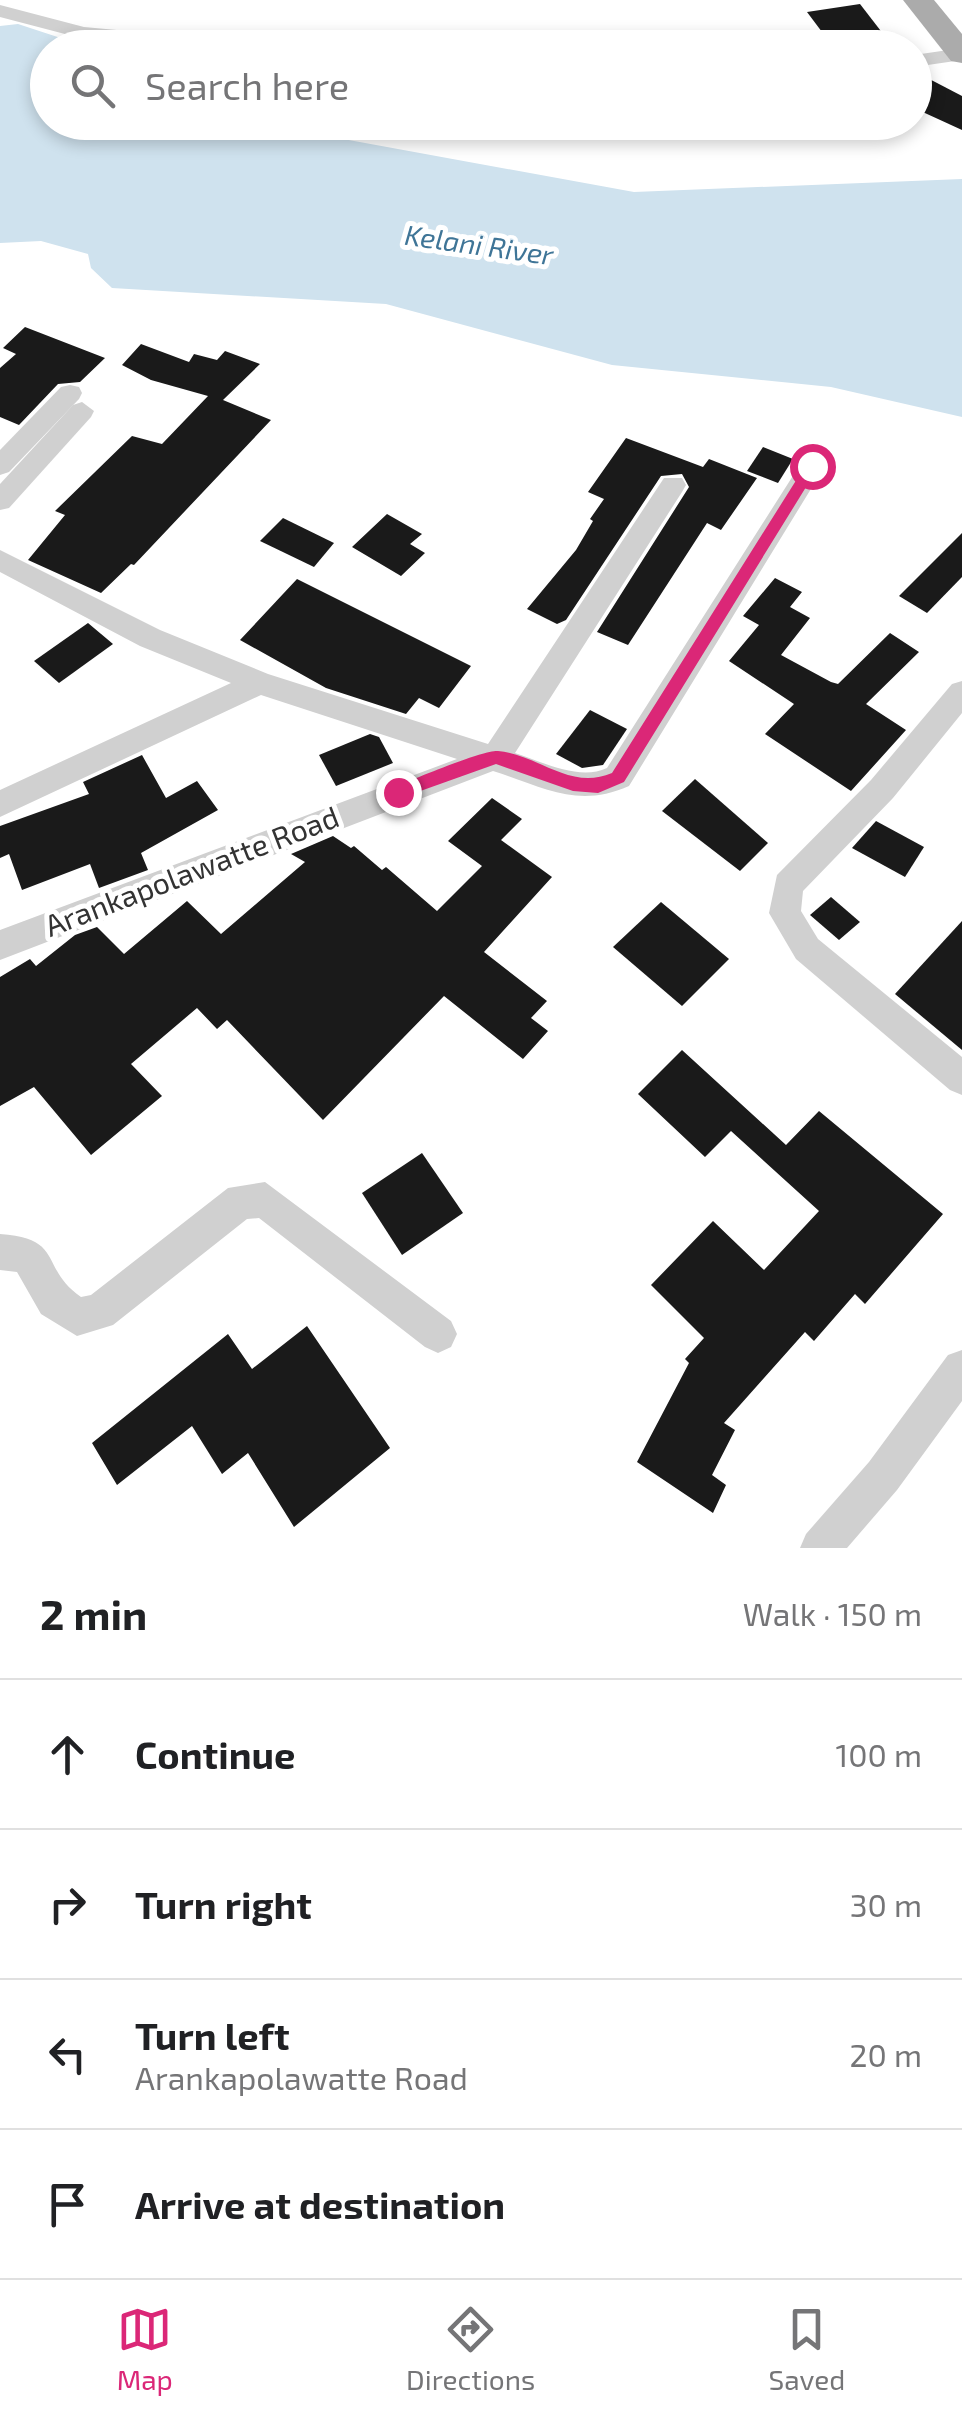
<!DOCTYPE html>
<meta charset="utf-8">
<style>
:root{--surface:#fff;--page:#f2f2f2;--text:#202124;--muted:#757577;--line:#e0e0e0;--accent:#db2777}
body{margin:0;font-family:"Exo 2",sans-serif;background:var(--page);color:var(--text)}
.stop{position:absolute;width:30px;height:30px;margin:-22px;border:8px solid #db2777;border-radius:50%;background:#fff}
.stop.end{background:#db2777;border-color:#fff;box-shadow:0 2px 10px #0008}
.list{margin:0;padding:0;list-style:none}
h2{display:flex;justify-content:space-between;align-items:center;height:130px;margin:0;padding:0 40px;font-size:42px}
h2 small{font-size:32px;font-weight:400;color:var(--muted)}
.list li{display:grid;grid-template-columns:65px 1fr auto;gap:30px;align-items:center;box-sizing:border-box;height:150px;padding:0 40px;border-top:2px solid var(--line)}
.list b{display:block;font-size:38px;white-space:nowrap}
.list p{margin:0;font-size:32px;white-space:nowrap;color:var(--muted)}
.list em{font-size:32px;font-style:normal;color:var(--muted)}
.icon{flex:none;width:55px;height:55px;fill:none;stroke:currentColor;stroke-width:2;stroke-linecap:round;stroke-linejoin:round}
.map{position:relative;flex:none;width:962px;height:1548px;overflow:hidden}
.search{position:absolute;background:var(--surface);box-shadow:0 5px 15px #0003;left:30px;right:30px;top:30px;height:110px;display:flex;align-items:center;gap:25px;box-sizing:border-box;padding:0 35px;border-radius:55px;color:var(--muted);font-size:38px}
.sheet{height:730px;background:var(--surface)}
nav{display:flex;justify-content:space-around;align-items:center;box-sizing:border-box;height:140px;border-top:2px solid var(--line);background:var(--surface);font-size:28px;color:var(--muted)}
nav a{display:grid;justify-items:center;gap:5px}
nav .on{color:var(--accent)}
.map>svg:first-child{display:block}
</style>
<div class="map">
<svg width="962" height="1548" viewBox="0 0 962 1548">
<rect width="100%" height="100%" fill="#fff"/>
<polygon fill="#cfe2ee" points="18,24 88,47 48,48 48,122 277,123 294,130 634,192 962,179 962,417 831,387 612,365 386,304 112,288 91,268 88,254 41,241 0,243 0,26"/>
<g fill="#1a1a1a">
<polygon points="860,4 894,48 834,48 807,12"/>
<polygon points="914,71 962,96 962,130 914,108"/>
<polygon points="25,327 105,358 80,382 58,384 19,425 0,417 0,368 16,354 3,348"/>
<polygon points="141,344 189,362 194,354 217,360 225,351 260,364 223,400 271,420 134,565 131,564 101,593 28,560 65,515 55,511 132,436 162,444 208,396 151,380 122,365"/>
<polygon points="626,438 703,467 709,459 757,478 721,530 707,523 628,645 597,632 689,487 682,474 661,476 566,620 557,624 527,609 576,550 593,521 590,519 604,499 588,492"/>
<polygon points="763,447 793,459 778,483 747,471"/>
<polygon points="387,514 422,534 410,544 425,553 401,576 352,547"/>
<polygon points="283,518 334,543 314,567 260,541"/>
<polygon points="962,533 962,577 927,613 899,596"/>
<polygon points="775,578 802,592 790,607 810,618 781,655 831,682 838,684 890,633 919,652 866,704 906,730 851,791 765,734 794,704 729,661 759,625 743,616"/>
<polygon points="297,579 471,666 439,708 419,698 406,714 326,688 240,640"/>
<polygon points="88,623 113,644 59,683 34,661"/>
<polygon points="590,710 627,729 603,765 582,768 556,754"/>
<polygon points="370,734 379,737 393,763 336,786 319,755"/>
<polygon points="142,755 166,798 197,781 218,810 141,853 148,870 99,888 90,864 22,890 9,854 0,858 0,826 89,794 83,782"/>
<polygon points="695,779 768,843 740,871 662,811"/>
<polygon points="492,798 522,819 501,840 552,877 484,952 547,1001 531,1018 548,1031 523,1059 444,996 323,1120 227,1020 217,1029 197,1008 131,1064 162,1096 91,1155 34,1087 0,1106 0,977 30,959 36,966 75,935 97,927 124,954 187,901 221,934 305,862 291,854 333,836 351,848 354,846 382,870 386,867 437,911 482,866 448,841"/>
<polygon points="876,821 924,847 905,877 852,848"/>
<polygon points="831,897 860,922 839,940 810,915"/>
<polygon points="661,902 729,959 682,1006 613,947"/>
<polygon points="962,921 962,1050 895,994"/>
<polygon points="682,1050 786,1145 819,1111 943,1214 865,1304 855,1294 814,1341 805,1332 724,1423 735,1430 712,1475 726,1485 713,1513 637,1462 689,1363 685,1359 704,1338 651,1285 713,1221 764,1270 819,1211 731,1131 705,1157 638,1094"/>
<polygon points="422,1153 463,1213 402,1255 362,1193"/>
<polygon points="307,1326 390,1448 294,1527 248,1453 222,1474 192,1426 117,1485 92,1443 228,1334 252,1369"/>
</g>
<g fill="none" stroke-linecap="round" stroke-linejoin="round">
<g fill="#d0d0d0" fill-rule="evenodd">
<polygon points="0,5 84,27 248,42 258,48 178,48 84,39 0,17"/>
<polygon points="962,48 962,60 914,67 914,55"/>
<polygon points="70,385 79,387 82,393 79,399 9,472 0,475 0,450 61,387"/>
<polygon points="82,402 94,411 91,417 9,508 0,510 0,484 73,405"/>
<path d="M812 457 825 466 629 786C577 809 544 787 493 771L0 960V930L457 759 261 695 0 817V790L231 683 140 646 0 572V550L160 630 268 674 488 744 664 478H682L686 485 682 492 515 753C543 762 579 781 607 768L803 460Z"/>
<polygon points="962,681 962,713 893,798 803,891 801,911 818,939 962,1057 962,1095 950,1090 796,959 769,913 777,875 871,780 952,684"/>
<path d="M265 1182 451 1321 457 1334 451 1347 438 1353 425 1347 259 1218 247 1219 113 1325 77 1336 41 1314 17 1272 0 1270V1234C65 1238 39 1268 81 1297L91 1295 228 1188Z"/>
<polygon points="962,1350 962,1401 897,1490 847,1548 800,1548 806,1534 869,1462 948,1355"/>
</g>
<polygon fill="#ababab" fill-rule="evenodd" points="903,0 934,0 962,34 962,63 951,61"/>
</g>
<path fill="#db2777" d="M807 463 819 466 624 782 598 793 573 791 496 764 398 799 392 797V788C412 780 482 750 498 751 539 755 570 791 612 773Z"/>
<g text-anchor="middle" stroke-width="10" stroke-linejoin="round" paint-order="stroke">
<g font-size="28" font-style="italic" fill="#3f7597" stroke="#fff">
<text transform="translate(479 245) rotate(8)" y="10">Kelani River</text>
</g>
<g font-size="30" fill="#333" stroke="#fff">
<text transform="translate(192 872) rotate(-21)" y="10">Arankapolawatte Road</text>
</g>
</g>
</svg>
<div class="stop" style="left:812px;top:466px"></div>
<div class="stop end" style="left:398px;top:792px"></div>
<div class="search"><svg class="icon" aria-label="search" viewBox="0 0 24 24"><circle cx="10" cy="10" r="6"/><path d="M15 15l6 6"/></svg>Search here</div>
</div>
<section class="sheet">
<h2>2 min<small>Walk · 150 m</small></h2>
<ul class="list">
<li><svg class="icon" aria-label="ahead" viewBox="0 0 24 24"><path d="M12 20V5M6 11l6-6 6 6"/></svg><div><b>Continue</b></div><em>100 m</em></li>
<li><svg class="icon" aria-label="right" viewBox="0 0 24 24"><path d="M7 20v-9h11M14 6l5 5-5 5"/></svg><div><b>Turn right</b></div><em>30 m</em></li>
<li><svg class="icon" aria-label="left" viewBox="0 0 24 24"><path d="M17 20v-9H6M10 6l-5 5 5 5"/></svg><div><b>Turn left</b><p>Arankapolawatte Road</p></div><em>20 m</em></li>
<li><svg class="icon" aria-label="arrive" viewBox="0 0 24 24"><path d="M6 21V4h12l-3 4 3 4H6"/></svg><div><b>Arrive at destination</b></div></li>
</ul>
</section>
<nav>
<a class="on"><svg class="icon" aria-label="map" viewBox="0 0 24 24"><path d="M3 6l6-2 6 2 6-2v14l-6 2-6-2-6 2zM9 4v14M15 6v14"/></svg>Map</a>
<a><svg class="icon" aria-label="directions" viewBox="0 0 24 24"><path d="M12 3l9 9-9 9-9-9zM9 14v-3h6M13 9l2 2-2 2"/></svg>Directions</a>
<a><svg class="icon" aria-label="saved" viewBox="0 0 24 24"><path d="M7 4h10v16l-5-4-5 4z"/></svg>Saved</a>
</nav>
